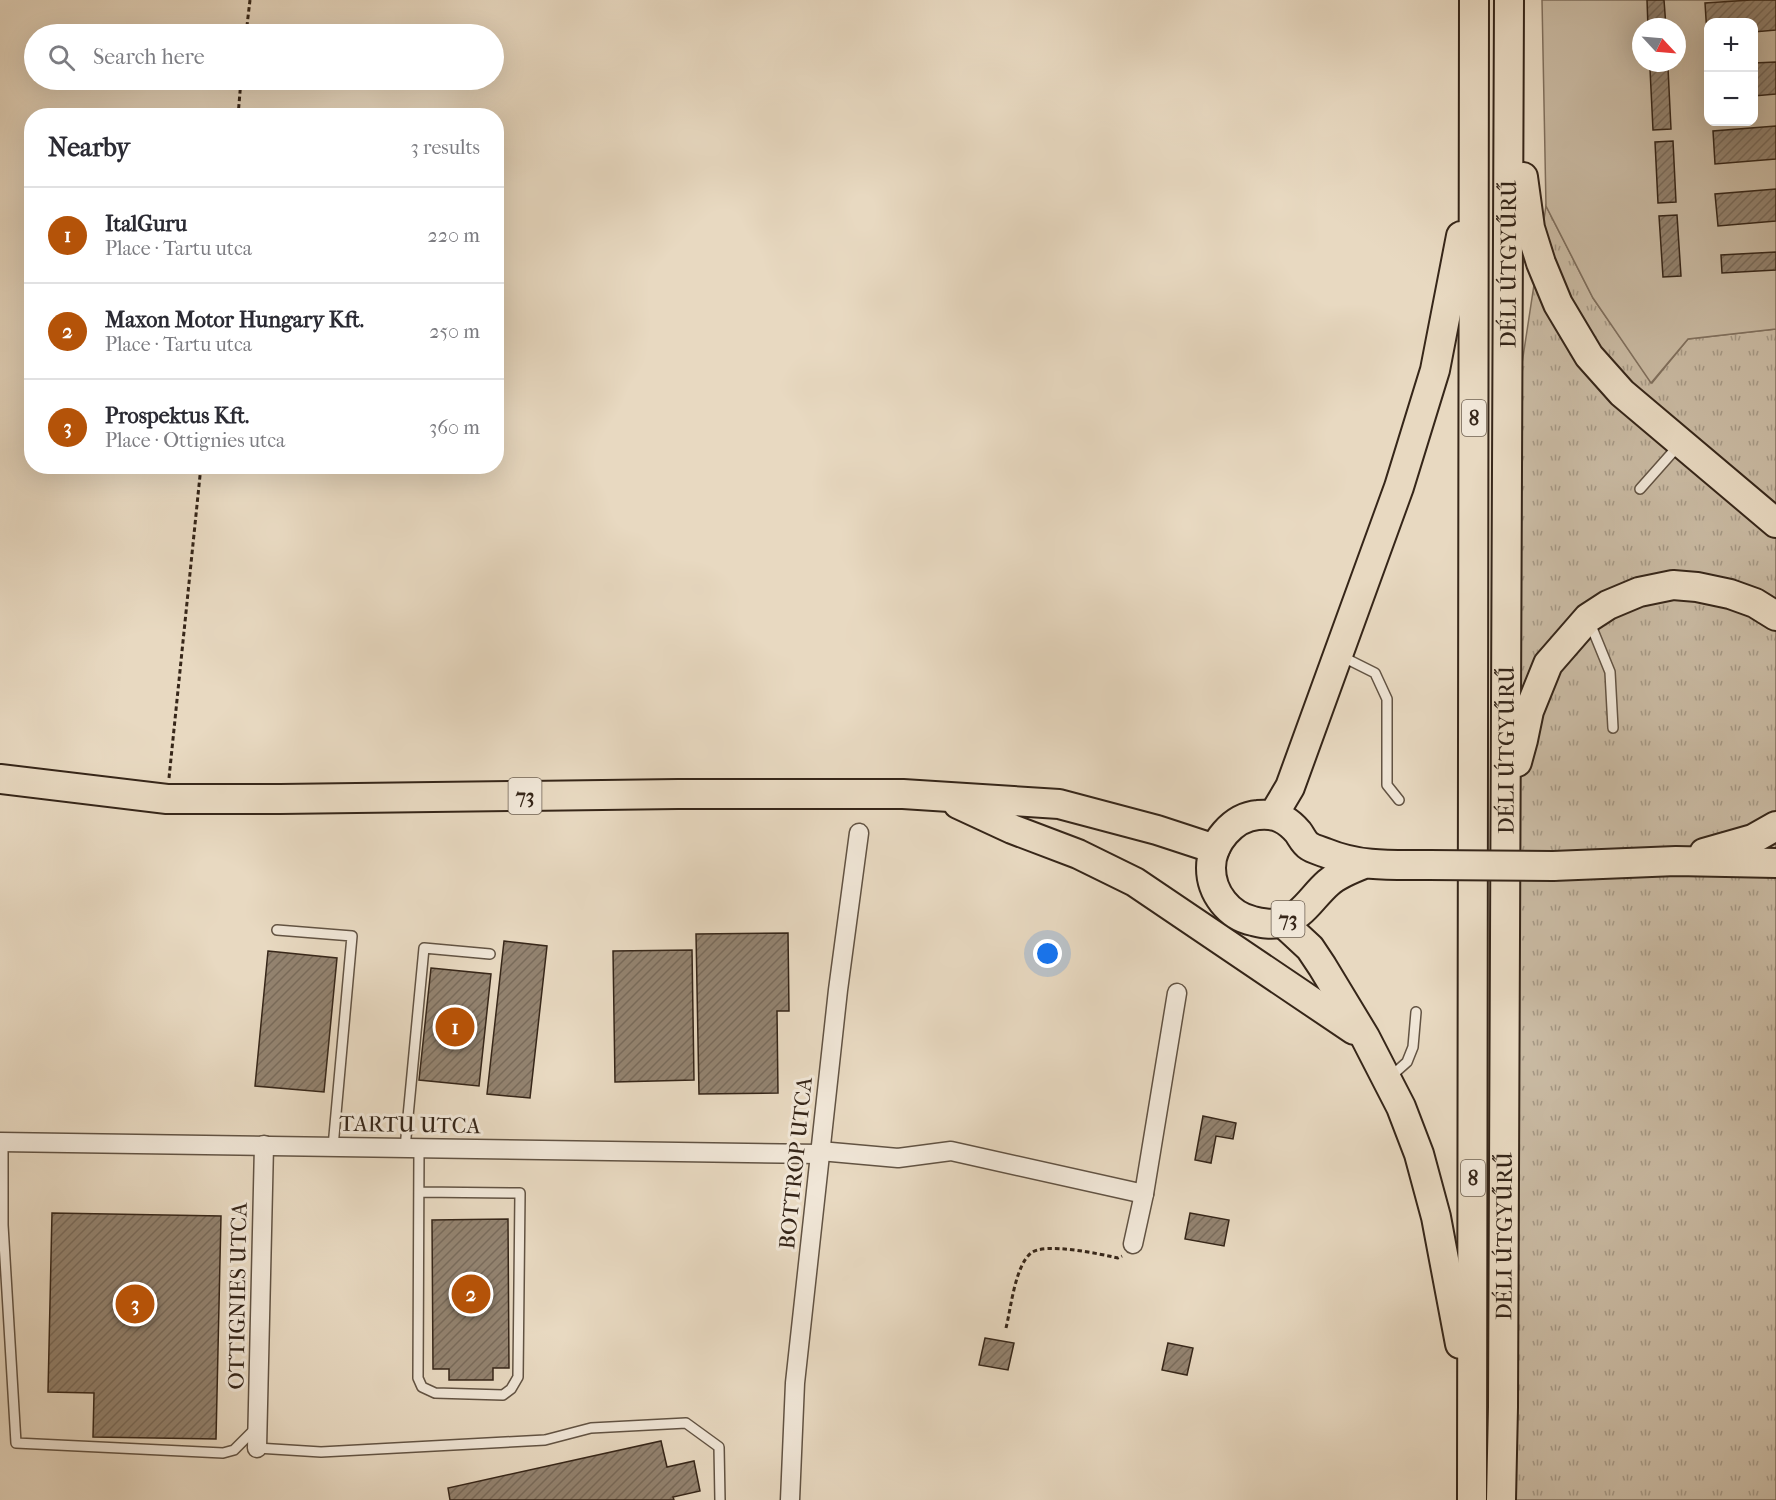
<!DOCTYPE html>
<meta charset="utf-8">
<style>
:root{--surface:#fff;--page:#f7f7f7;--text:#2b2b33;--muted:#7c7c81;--line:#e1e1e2;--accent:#b45309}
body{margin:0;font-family:"IM FELL French Canon",serif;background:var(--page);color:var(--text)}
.controls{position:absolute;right:18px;top:18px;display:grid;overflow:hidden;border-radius:12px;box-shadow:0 6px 24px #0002}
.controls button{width:54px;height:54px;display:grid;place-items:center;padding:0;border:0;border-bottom:2px solid var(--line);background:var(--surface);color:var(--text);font:30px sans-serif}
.compass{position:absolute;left:1632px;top:18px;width:54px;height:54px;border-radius:50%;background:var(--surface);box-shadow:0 6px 24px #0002;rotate:116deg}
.you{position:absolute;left:1048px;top:954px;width:21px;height:21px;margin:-15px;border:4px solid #fff;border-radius:50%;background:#1a73e8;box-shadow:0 0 0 9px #1a73e833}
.badge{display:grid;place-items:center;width:39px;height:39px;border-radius:50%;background:var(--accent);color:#fff;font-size:20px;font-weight:700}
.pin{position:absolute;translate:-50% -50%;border:3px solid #fff;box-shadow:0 2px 6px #0006}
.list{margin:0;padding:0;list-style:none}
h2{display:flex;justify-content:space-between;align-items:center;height:78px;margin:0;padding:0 24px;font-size:26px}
h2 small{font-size:20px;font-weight:400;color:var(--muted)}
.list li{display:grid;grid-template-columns:39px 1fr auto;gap:18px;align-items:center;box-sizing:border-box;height:96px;padding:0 24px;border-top:2px solid var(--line)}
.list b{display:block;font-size:22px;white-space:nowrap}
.list p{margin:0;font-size:20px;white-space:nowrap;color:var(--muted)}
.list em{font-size:20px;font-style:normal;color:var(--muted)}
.icon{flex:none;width:33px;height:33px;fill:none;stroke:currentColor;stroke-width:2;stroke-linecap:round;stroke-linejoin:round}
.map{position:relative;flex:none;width:1776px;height:1500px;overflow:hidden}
.search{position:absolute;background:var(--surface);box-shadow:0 6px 24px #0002;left:24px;top:24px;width:480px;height:66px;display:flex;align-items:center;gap:15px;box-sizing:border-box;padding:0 21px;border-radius:33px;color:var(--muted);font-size:22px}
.panel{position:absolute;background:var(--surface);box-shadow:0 6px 24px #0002;left:24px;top:108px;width:480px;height:366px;border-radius:24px}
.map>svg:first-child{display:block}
</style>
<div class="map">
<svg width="1776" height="1500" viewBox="0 0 1776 1500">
<defs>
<pattern id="grass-tufts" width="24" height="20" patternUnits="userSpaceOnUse" patternTransform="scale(1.5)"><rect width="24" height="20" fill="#cabba4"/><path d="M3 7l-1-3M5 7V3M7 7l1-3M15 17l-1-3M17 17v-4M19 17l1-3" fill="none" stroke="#a59885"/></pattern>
<pattern id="building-hatch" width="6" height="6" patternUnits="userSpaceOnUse" patternTransform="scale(1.5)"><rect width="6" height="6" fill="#938370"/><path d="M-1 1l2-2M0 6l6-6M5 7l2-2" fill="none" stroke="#796b5b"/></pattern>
</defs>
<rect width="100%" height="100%" fill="#e8d9c1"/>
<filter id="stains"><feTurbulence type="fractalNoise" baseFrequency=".00333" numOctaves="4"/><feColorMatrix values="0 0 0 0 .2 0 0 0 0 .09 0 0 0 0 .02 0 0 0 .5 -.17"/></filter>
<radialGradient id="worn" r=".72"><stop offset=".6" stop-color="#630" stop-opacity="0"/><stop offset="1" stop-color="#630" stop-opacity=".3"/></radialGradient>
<polygon fill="url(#grass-tufts)" stroke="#80705e" stroke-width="1.5" points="1546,206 1593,298 1652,383 1688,339 1776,329 1776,1500 1485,1500 1516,403"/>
<path fill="#cabba4" stroke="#80705e" stroke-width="1.5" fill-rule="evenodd" d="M1542 0H1776V329L1688 339 1651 383 1593 298 1546 206ZM1708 22H1754V122H1708ZM1641 27H1677V63H1641Z"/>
<g fill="url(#building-hatch)" stroke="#362619" stroke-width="1.5">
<polygon points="1647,0 1664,0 1666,27 1648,27"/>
<polygon points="1751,0 1776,0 1776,30 1754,32 1754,22 1708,22 1707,35 1705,3"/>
<polygon points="1776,62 1776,94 1754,96 1754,63"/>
<polygon points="1668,68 1671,129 1653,130 1650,69"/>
<polygon points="1776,126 1776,159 1715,164 1713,131"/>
<polygon points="1673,141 1676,202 1658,203 1655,142"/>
<polygon points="1776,189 1776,221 1718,226 1715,194"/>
<polygon points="1677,215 1681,276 1663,277 1659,216"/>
<polygon points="1776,252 1776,270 1722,273 1721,255"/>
<polygon points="788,933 789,1011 777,1011 778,1093 699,1094 696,934"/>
<polygon points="504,941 547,946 530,1098 487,1094"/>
<polygon points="692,950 694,1080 615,1082 613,951"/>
<polygon points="268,951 337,958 324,1092 255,1086"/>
<polygon points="431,968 491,974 479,1086 419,1080"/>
<polygon points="1203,1116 1236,1123 1233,1139 1216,1136 1211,1163 1195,1160"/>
<polygon points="52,1213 221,1216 216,1439 93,1437 94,1393 48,1392"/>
<polygon points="1190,1213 1229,1220 1224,1246 1185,1239"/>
<polygon points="508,1219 509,1368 493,1368 493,1380 449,1380 449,1369 433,1369 432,1220"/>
<polygon points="985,1338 1014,1343 1008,1370 979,1365"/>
<polygon points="1168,1343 1193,1348 1187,1375 1162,1370"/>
<polygon points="661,1441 667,1467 694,1461 700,1491 673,1497 674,1500 450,1500 448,1488"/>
</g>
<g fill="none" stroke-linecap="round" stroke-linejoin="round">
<g stroke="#625343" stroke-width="12">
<g id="lane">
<polyline points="1640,489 1679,445"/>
<polyline points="1590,623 1610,672 1613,728"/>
<polyline points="1341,656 1375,673 1387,699 1387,785 1399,800"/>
<polyline points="277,930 352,936 333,1147"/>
<polyline points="1389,1078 1407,1062 1413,1047 1416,1012"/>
<polyline points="3,1142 3,1225 16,1443 223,1453 234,1450 255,1429"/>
<polyline points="405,1148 424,948 490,954"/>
<polyline points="419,1192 520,1193 518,1377 511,1389 503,1395 435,1393 422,1387 418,1378 419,1148"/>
<polyline points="257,1448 321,1452 545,1440 591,1428 686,1423 719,1447 720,1500"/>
</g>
</g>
<g stroke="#625343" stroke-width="21">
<g id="street">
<polyline points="0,1142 820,1154"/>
<polyline points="820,1151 898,1158 951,1151 1144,1194"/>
<polyline points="1133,1244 1144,1194 1177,993"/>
<polyline points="257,1448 264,1145"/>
<polyline points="790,1500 795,1383 838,990 859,833"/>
</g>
</g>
<g stroke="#362619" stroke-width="32">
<g id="primary">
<polyline points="1523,177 1530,228 1541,263 1558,304 1589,356 1622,393 1776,523"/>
<polyline points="1517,762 1523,740 1529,711 1548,664 1588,618 1608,605 1639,592 1673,585 1697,587 1730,594 1755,603 1776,616"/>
<polyline points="0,779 167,799 280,799 678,794 903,794 1059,804 1157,830 1215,849"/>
<polyline points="958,804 1012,829 1078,854 1135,882 1354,1030"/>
<polyline points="1274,814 1290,787 1399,487 1435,370 1461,236"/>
<polyline points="1704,853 1753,839 1776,826"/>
<path d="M1364 864C1351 869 1338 874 1328 883 1311 898 1303 917 1279 923 1270 925 1262 923 1253 921 1229 916 1211 893 1211 868 1211 843 1233 817 1258 815 1275 813 1287 819 1298 832 1301 836 1304 843 1309 846 1313 849 1321 851 1326 853 1360 867 1392 865 1429 865"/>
<polyline points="1553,866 1676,861 1776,863"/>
<polyline points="1282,922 1310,948 1322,966 1365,1037 1401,1107 1419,1154 1436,1217 1460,1344"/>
<polyline points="1472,1500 1474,0"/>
<path id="s1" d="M1501 1500 1503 1407 1509 0"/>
</g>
</g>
<g stroke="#362619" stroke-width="3" stroke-dasharray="4.5 3" stroke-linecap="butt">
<polyline points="246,34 250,0"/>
<polyline points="238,116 241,80"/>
<polyline points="169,778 201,466"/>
<path d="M1006 1328C1011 1308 1015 1266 1031 1253 1045 1242 1100 1254 1118 1258L1122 1256"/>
</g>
<use href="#lane" stroke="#f0e6d7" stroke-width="9"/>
<use href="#street" stroke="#f0e6d7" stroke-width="18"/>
<use href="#primary" stroke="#e8d9c1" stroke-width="28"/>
<g stroke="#362619" stroke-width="32" stroke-linecap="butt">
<polyline id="primary-bridge" points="1429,865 1553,866"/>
</g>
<use href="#primary-bridge" stroke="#e8d9c1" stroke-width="28"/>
</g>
<g text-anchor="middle" stroke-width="6" stroke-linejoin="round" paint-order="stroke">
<g fill="#f0e6d7" stroke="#6e6052" stroke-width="1.5">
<rect x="1462" y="400" width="24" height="36" rx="4.5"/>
<rect x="508.5" y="778" width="33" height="36" rx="4.5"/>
<rect x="1271.5" y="901" width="33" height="36" rx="4.5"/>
<rect x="1461" y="1160" width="24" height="36" rx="4.5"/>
</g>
<g font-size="21" font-weight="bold" fill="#362619">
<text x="1474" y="425">8</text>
<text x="525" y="803">73</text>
<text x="1288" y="926">73</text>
<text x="1473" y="1185">8</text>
</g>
<g font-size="22" fill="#362619" stroke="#f0e6d7">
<text dy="8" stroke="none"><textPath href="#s1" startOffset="1236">DÉLI ÚTGYŰRŰ</textPath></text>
<text dy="8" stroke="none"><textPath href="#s1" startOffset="750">DÉLI ÚTGYŰRŰ</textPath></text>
<text transform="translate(410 1124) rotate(1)" y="8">TARTU UTCA</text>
<text transform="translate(795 1163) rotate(-84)" y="8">BOTTROP UTCA</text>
<text dy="8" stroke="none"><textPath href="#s1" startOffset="264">DÉLI ÚTGYŰRŰ</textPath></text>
<text transform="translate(237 1296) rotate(-89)" y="8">OTTIGNIES UTCA</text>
</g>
</g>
<rect width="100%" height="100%" filter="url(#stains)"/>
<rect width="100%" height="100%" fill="url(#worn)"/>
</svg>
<div class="controls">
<button>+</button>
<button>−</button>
</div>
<svg class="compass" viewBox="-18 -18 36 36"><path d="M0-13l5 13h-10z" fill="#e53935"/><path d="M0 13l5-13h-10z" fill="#7c7c81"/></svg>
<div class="you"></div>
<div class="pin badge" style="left:455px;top:1027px">1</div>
<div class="pin badge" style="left:471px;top:1294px">2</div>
<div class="pin badge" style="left:135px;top:1304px">3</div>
<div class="search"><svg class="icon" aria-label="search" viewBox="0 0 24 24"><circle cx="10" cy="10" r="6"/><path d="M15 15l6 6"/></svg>Search here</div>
<section class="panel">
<h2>Nearby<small>3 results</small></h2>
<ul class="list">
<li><span class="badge">1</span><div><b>ItalGuru</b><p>Place · Tartu utca</p></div><em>220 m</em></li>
<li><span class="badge">2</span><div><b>Maxon Motor Hungary Kft.</b><p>Place · Tartu utca</p></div><em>250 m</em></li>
<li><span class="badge">3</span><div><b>Prospektus Kft.</b><p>Place · Ottignies utca</p></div><em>360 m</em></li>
</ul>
</section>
</div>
